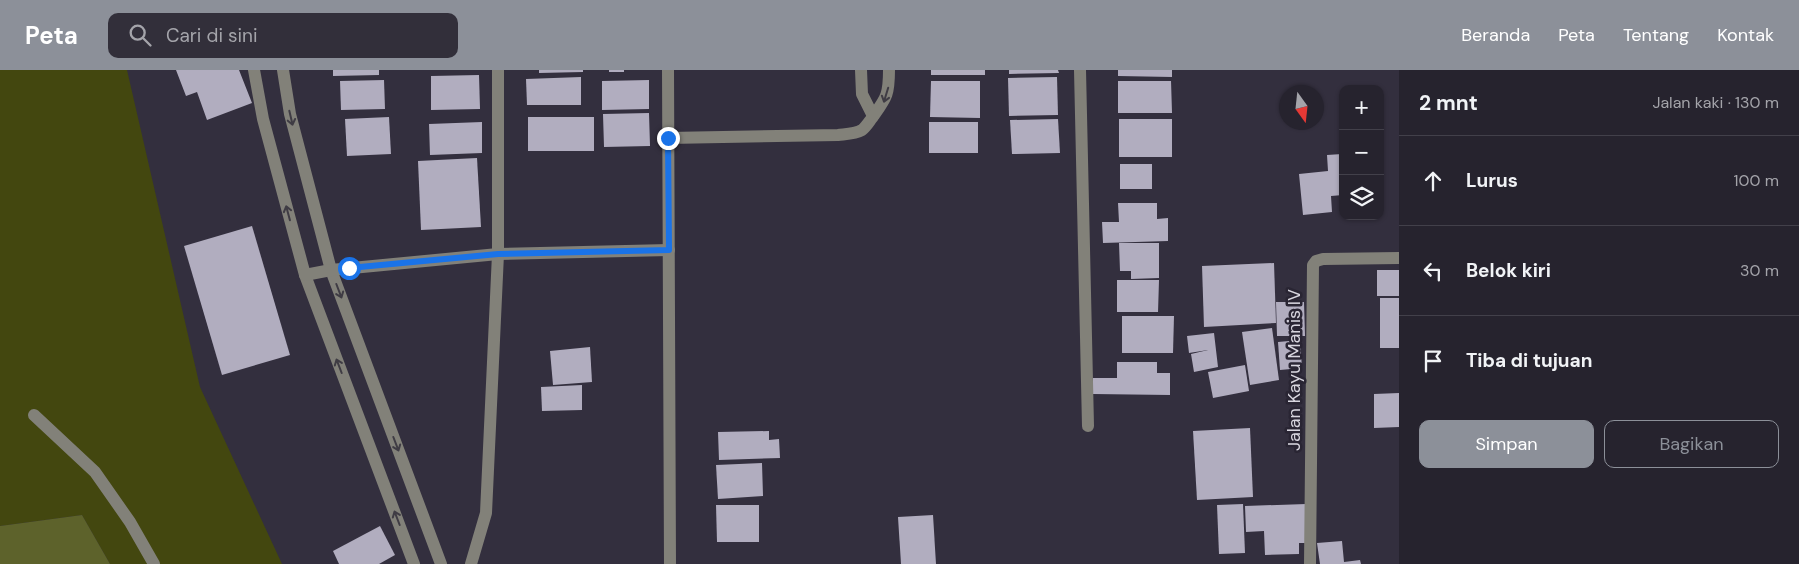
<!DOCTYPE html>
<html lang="id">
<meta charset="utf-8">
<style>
:root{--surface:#26232e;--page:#322f3a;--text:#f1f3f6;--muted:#a4a4aa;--line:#42404a;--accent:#8c9099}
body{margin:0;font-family:"DM Sans",sans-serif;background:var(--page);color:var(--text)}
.controls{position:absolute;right:15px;top:15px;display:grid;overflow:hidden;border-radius:10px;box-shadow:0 1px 4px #0004}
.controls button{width:45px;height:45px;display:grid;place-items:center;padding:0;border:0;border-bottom:1px solid var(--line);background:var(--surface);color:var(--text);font:25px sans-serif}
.compass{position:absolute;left:1279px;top:15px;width:45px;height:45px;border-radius:50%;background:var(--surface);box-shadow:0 1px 4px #0004;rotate:165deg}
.stop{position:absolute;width:15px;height:15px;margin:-11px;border:4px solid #1a73e8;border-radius:50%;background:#fff}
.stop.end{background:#1a73e8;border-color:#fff;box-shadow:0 1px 5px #0008}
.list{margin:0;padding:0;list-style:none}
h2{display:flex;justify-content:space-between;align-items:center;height:65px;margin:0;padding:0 20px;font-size:21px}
h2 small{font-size:16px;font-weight:400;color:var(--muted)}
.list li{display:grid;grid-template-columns:32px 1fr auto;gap:15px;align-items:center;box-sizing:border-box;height:90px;padding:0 20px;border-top:1px solid var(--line)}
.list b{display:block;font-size:19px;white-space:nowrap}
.list em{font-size:16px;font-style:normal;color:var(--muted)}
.actions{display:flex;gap:10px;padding:15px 20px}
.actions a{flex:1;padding:11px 0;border:1px solid var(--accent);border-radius:10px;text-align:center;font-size:18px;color:var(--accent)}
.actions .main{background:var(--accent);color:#fff}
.icon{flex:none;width:28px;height:28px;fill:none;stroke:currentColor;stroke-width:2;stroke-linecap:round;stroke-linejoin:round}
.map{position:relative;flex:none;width:1399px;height:494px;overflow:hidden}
header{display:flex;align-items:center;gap:30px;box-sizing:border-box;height:70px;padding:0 25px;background:var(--accent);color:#fff}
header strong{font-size:24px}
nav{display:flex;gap:28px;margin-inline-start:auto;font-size:18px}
.search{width:350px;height:45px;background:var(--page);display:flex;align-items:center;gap:12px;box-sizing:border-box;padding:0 18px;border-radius:10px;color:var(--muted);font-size:19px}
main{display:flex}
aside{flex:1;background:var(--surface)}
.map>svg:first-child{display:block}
</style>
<header>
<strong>Peta</strong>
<div class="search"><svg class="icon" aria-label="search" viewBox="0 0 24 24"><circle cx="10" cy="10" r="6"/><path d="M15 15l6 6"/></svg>Cari di sini</div>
<nav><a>Beranda</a><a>Peta</a><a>Tentang</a><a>Kontak</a></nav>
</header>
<main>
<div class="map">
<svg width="1399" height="494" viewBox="0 0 1399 494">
<rect width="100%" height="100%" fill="#332f3e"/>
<polygon fill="#43470f" points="0,0 127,0 200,317 282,494 110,494 82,445 0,456"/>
<polygon fill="#5d622b" points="82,445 110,494 0,494 0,456"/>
<g fill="#b1adbf">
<polygon points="176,0 239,0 252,33 207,50 197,22 186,26"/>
<polygon points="333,0 379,0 379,5 333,6"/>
<polygon points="539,0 583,0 583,2 539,3"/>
<rect x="609" y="0" width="15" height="2"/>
<rect x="931" y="0" width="54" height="5"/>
<polygon points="1009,0 1058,0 1059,3 1009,4"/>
<polygon points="1118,0 1172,0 1172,7 1118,6"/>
<polygon points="479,5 480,39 431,40 431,6"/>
<polygon points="581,7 581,35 527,35 526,9"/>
<polygon points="1057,7 1058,45 1009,46 1008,8"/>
<polygon points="384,10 385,39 341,40 340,11"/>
<polygon points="649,10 649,39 602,40 602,11"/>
<polygon points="931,11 980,11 980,48 930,47"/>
<polygon points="1118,11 1171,11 1172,43 1118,43"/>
<polygon points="649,43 650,76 604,77 603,44"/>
<polygon points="389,47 391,84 347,86 345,49"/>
<rect x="528" y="47" width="66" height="34"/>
<polygon points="1058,49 1060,83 1012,84 1010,50"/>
<rect x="1119" y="49" width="53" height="38"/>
<polygon points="482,52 482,83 430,85 429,54"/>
<rect x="929" y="52" width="49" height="31"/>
<polygon points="1342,84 1343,125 1331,126 1332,142 1303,145 1299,104 1328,101 1327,85"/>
<polygon points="477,88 481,157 421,160 418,91"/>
<rect x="1120" y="94" width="32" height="25"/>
<polygon points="1118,133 1157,133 1157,149 1168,148 1168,171 1103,173 1102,152 1119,152"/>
<polygon points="252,156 290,285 222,305 184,176"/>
<polygon points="1119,173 1159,173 1159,208 1131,209 1131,201 1120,201"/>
<polygon points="1274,193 1276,253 1204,257 1202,196"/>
<rect x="1377" y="200" width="22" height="26"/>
<polygon points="1117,210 1159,210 1158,242 1117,242"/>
<rect x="1380" y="228" width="19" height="50"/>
<polygon points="1276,232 1304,232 1305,266 1277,266"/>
<polygon points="1122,246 1174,246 1173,283 1122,283"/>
<polygon points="1272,258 1279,310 1250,315 1242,262"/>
<polygon points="1214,263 1218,297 1194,302 1191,284 1208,280 1189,283 1187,266"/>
<polygon points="1300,270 1302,298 1280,300 1278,272"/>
<polygon points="590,277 592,312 553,315 550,281"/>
<polygon points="1117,292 1157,292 1157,303 1170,303 1170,325 1093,324 1093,308 1117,308"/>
<polygon points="1245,295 1249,321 1213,328 1208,302"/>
<polygon points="582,315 582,340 542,341 541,317"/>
<polygon points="1399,323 1399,357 1374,358 1374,324"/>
<polygon points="1250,358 1253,427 1197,430 1193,361"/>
<polygon points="769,361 769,370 779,369 780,388 719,390 718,362"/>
<polygon points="762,393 763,426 718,429 716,395"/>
<polygon points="1243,434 1245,483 1219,484 1217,435"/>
<polygon points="1306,434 1308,473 1299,473 1299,484 1265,485 1264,461 1246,462 1245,436"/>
<polygon points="716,435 759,435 759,472 717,472"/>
<polygon points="933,445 936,494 901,494 898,447"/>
<polygon points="380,456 395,485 379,494 339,494 333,481"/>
<polygon points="1342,471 1344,492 1360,490 1361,494 1320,494 1317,473"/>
</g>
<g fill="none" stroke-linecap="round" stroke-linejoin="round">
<g stroke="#828179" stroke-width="12">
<polyline points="254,0 263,49 305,205 414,494"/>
<polyline points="283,0 290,44 331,200 441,494"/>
<polyline points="668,0 670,494"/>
<polyline points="861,0 862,24 873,46"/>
<polyline points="1080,0 1088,356"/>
<path d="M668 68 838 65C846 64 855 64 862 60 866 57 869 52 872 48 886 28 889 26 889 0"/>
<polyline points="305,205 331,200 498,184 669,180"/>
<polyline points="34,345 95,402 130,452 154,494"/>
<polyline points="471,494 486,443 498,184 498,0"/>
<polyline points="1310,494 1313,195 1316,191 1323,189 1399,188"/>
</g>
</g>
<defs><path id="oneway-shaft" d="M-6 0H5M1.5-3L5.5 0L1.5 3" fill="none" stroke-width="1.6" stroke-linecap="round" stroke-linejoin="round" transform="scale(1.25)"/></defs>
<g stroke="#3f3c44">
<use href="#oneway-shaft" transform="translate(886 25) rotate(107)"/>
<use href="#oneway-shaft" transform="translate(291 48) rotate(77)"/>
<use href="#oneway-shaft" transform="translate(288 143) rotate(-105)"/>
<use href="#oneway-shaft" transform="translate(339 221) rotate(69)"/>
<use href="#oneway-shaft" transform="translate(339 296) rotate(-111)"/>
<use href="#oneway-shaft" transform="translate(396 374) rotate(69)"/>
<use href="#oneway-shaft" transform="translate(397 448) rotate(-111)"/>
</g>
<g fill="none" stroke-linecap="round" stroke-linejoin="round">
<polyline stroke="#1a73e8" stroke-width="6" points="349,198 498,184 669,180 668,68"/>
</g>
<g text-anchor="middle" stroke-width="5" stroke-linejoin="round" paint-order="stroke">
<g font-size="18" fill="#d8d6df" stroke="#292533">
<text transform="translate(1294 300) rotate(-90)" y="6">Jalan Kayu Manis IV</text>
</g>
</g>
</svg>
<div class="controls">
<button>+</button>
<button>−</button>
<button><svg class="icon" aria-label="layers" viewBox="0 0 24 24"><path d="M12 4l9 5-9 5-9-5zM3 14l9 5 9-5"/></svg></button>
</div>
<svg class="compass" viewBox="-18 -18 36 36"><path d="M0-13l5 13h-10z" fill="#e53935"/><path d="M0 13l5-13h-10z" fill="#a4a4aa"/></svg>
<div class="stop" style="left:349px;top:198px"></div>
<div class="stop end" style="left:668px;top:68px"></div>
</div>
<aside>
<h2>2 mnt<small>Jalan kaki · 130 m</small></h2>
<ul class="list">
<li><svg class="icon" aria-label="ahead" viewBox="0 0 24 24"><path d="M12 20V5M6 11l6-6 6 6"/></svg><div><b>Lurus</b></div><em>100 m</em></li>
<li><svg class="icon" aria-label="left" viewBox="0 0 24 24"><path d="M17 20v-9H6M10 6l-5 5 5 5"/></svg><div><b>Belok kiri</b></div><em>30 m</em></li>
<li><svg class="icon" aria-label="arrive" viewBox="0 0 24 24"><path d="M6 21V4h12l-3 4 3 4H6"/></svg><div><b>Tiba di tujuan</b></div></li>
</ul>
<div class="actions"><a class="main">Simpan</a><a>Bagikan</a></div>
</aside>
</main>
